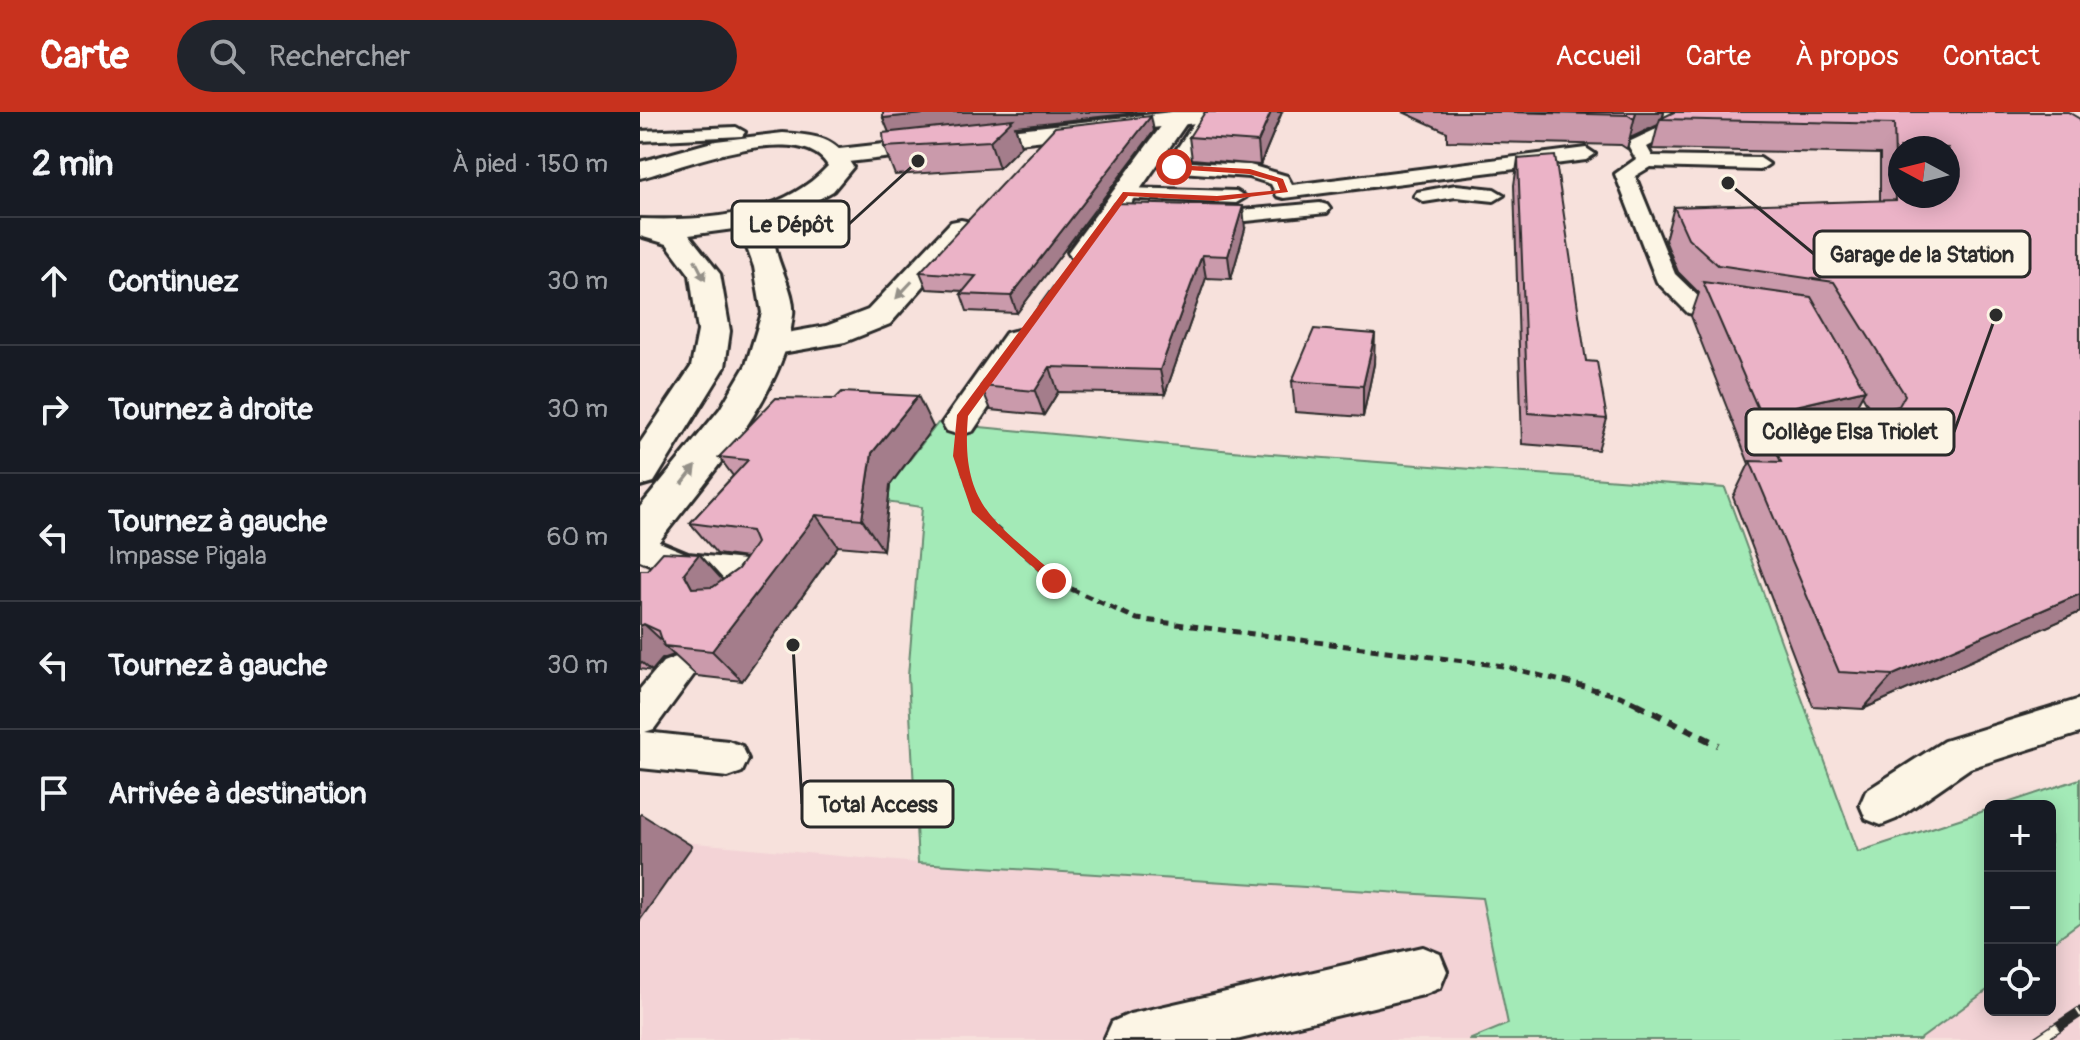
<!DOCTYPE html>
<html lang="fr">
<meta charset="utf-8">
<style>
:root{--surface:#171b24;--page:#20242c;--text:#f1f3f6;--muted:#9ea1a6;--line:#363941;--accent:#c8321e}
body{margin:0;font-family:Pangolin,sans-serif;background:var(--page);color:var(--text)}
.controls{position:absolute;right:24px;bottom:24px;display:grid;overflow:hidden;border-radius:12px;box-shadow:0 4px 20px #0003}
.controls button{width:72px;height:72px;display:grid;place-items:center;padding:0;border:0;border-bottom:2px solid var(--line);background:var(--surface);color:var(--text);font:40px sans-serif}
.compass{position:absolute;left:1248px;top:24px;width:72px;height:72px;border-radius:50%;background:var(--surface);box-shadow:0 4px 20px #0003;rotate:277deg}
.stop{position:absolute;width:24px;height:24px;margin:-18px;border:6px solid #c8321e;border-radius:50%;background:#fff}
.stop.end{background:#c8321e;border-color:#fff;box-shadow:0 2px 8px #0008}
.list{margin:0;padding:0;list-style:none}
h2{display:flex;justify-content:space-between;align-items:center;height:104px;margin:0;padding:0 32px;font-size:34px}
h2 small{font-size:26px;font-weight:400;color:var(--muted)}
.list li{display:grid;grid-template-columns:52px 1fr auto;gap:24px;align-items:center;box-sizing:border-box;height:128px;padding:0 32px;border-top:2px solid var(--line)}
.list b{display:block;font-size:30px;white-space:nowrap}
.list p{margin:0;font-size:26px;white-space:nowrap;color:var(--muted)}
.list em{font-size:26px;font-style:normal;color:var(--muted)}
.icon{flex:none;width:44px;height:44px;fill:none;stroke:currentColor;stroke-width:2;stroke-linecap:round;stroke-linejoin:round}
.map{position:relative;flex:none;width:1440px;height:928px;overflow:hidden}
header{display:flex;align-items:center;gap:48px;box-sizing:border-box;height:112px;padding:0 40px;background:var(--accent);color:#fff}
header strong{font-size:38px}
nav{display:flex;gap:44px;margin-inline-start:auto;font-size:28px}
.search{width:560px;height:72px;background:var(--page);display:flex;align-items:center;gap:20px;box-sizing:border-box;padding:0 28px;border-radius:44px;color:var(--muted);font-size:30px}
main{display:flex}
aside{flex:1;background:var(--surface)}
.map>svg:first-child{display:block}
</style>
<header>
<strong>Carte</strong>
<div class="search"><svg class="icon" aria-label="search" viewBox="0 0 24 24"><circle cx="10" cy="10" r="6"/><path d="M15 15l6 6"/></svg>Rechercher</div>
<nav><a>Accueil</a><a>Carte</a><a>À propos</a><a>Contact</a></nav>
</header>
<main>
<aside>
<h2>2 min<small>À pied · 150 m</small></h2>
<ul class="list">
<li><svg class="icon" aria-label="ahead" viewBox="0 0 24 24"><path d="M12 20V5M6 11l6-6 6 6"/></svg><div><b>Continuez</b></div><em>30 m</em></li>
<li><svg class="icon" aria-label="right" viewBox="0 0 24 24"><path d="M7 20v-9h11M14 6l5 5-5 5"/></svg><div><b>Tournez à droite</b></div><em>30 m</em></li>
<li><svg class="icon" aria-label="left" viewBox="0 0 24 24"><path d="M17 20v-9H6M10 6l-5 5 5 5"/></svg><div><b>Tournez à gauche</b><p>Impasse Pigala</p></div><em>60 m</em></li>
<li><svg class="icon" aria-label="left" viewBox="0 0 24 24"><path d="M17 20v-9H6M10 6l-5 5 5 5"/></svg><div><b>Tournez à gauche</b></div><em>30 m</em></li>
<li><svg class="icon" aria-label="arrive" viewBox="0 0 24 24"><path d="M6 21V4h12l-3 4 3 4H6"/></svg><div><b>Arrivée à destination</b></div></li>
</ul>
</aside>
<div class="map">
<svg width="1440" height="928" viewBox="0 0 1440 928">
<rect width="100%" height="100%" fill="#f7e1dc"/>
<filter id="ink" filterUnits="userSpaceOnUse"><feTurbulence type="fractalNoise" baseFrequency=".0125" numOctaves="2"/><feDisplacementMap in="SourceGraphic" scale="16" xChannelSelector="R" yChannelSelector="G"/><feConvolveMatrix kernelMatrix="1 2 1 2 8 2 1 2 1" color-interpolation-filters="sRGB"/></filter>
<g filter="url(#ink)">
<g fill="#f3d3d6">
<polygon points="0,726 278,751 842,786 869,912 829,928 0,928"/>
<polygon points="1440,810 1440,928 1279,928 1350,876 1350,898 1410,898 1410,832"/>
</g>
<g fill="#a3eab7" stroke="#678a71" stroke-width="2">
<polygon points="298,311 603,340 1085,376 1218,740 1350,697 1350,876 1279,928 829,928 868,912 842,786 278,751 268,564 282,395 238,389"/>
<polygon points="1440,667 1440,810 1410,832 1410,694 1358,694"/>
</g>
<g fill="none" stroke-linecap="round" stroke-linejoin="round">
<g stroke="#2b2b2b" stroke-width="6">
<g id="service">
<polygon points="561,0 576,3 547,50 610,53 647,64 652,73 946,36 955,42 946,48 644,86 637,84 631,72 609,65 527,59 525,55"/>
<polygon points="1019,0 1036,0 1043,8 1043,16 1007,35 1012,44 1120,46 1129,52 1120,58 1010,55 995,64 1035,162 1064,190 1106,197 1109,202 1106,207 1097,209 1048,201 1017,170 975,62 996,47 988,33 991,29 1025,13"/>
<polygon points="96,15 105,20 102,24 0,29 0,19"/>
<polygon points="816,73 854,77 864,83 854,89 816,85 784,90 774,84 777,80"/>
<polygon points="485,76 596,79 606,85 596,91 478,86 475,82"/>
<polygon points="680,91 687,93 690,97 687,101 557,114 547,108 557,102"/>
<path d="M0 422 48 442 134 451 139 460C129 478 120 491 98 484L93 475 95 471 44 467 0 448Z"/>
<polygon points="36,545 49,550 55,561 14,617 5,620 88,629 102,634 108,647 102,660 88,665 0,656 0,577 23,550"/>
<polygon points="1440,587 1440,621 1330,656 1256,707 1241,713 1226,707 1220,693 1226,679 1304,629"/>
<polygon points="783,835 800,842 807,859 800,876 783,883 596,928 464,928 472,910 490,902"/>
</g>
</g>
<g stroke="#2b2b2b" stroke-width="6">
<g id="minor">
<polygon points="531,1 542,0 550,6 452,146 432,146 428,140"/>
<polygon points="321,108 331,110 335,116 250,212 205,230 130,243 118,240 113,233 118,226 186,214 228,198 311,110"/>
<polygon points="378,218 390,221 394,228 333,319 320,323 307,319 302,311 366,221"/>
</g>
</g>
<g stroke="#2b2b2b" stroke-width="6">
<polygon id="tertiary" points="532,0 603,0 592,7 199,51 187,44 199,37"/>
</g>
<g stroke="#2b2b2b" stroke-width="6">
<path id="secondary" d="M143 21C178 24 194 24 213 55L193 79 155 101 135 126C133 148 156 178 153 203 144 286 63 370 15 435L0 439V395L80 297 106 253 122 201 114 155 106 133 116 114 49 123 80 162 90 219 85 255 14 370 0 374V331L51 255 58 219 50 163 27 132 0 124V107C66 109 141 105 188 54 161 6 41 56 0 66V50L76 29Z"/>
</g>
<polyline stroke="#2b2b2b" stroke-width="5" stroke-dasharray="8 6" stroke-linecap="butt" points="323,356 338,400 414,469 497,507 863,554 980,584 1001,594"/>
<polyline stroke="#2b2b2b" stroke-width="7" stroke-dasharray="10 8" stroke-linecap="butt" points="997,592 1078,633"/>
<use href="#service" fill="#fcf5e5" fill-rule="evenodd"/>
<use href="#minor" fill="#fcf5e5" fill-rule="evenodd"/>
<use href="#tertiary" fill="#fcf5e5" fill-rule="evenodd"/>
<use href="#secondary" fill="#fcf5e5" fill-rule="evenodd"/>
<g stroke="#2b2b2b" stroke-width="11">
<polyline id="rail" points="1398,928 1440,900"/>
</g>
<use href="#rail" stroke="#fcf5e5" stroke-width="8" stroke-dasharray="24" stroke-linecap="butt"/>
</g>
<g fill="#ca9aab" stroke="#2b2b2b" stroke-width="2" fill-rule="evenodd">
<polygon points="642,0 620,53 552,47 549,25"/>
<path d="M763 0H1024L1023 6 1440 7V500L1223 597 1173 594 1093 385 1109 352 1051 204 1059 181 1038 160 1025 128 1034 95 1240 89V42L1012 37 1018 13 990 26 987 37 981 33 807 29V20ZM1222 283 1232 301 1209 307Z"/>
<polygon points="375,14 381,34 359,56 255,63 244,35"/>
<polygon points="514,19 377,201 327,199 321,182 323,179 287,177 280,160"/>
<polygon points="878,47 946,249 967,307 958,338 882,332 874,73"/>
<polygon points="605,117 591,167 566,166 525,282 418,280 404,303 351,298 341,274"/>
<polygon points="734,252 723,305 655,300 652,269"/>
<polygon points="293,315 250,373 243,438 198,434 102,569 57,564 34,543 22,547 12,559 0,557 0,458 7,458 59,442 83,468 98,457 106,446 77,442 50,411 93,364 79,345"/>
</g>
<g fill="#a47d8b" stroke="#2b2b2b" stroke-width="2">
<polygon points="303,0 505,0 375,14 381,34 359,56 350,29 252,28 243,6"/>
<polygon points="631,0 642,0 620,53 618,30"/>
<polygon points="996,0 1024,0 1022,7 1020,7 1018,13 990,26 987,37"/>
<polygon points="511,4 514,19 377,201 371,184"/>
<polygon points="603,94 605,117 591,167 588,144"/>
<polygon points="562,143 566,166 525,282 520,258"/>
<polygon points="735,222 734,252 723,305 723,274"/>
<polygon points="410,255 418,280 404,303 395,279"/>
<polygon points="1225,278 1205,314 1138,330 1149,304 1156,294"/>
<polygon points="278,284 293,315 250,373 243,438 222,407 232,341"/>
<polygon points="176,403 198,434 102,569 72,539"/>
<polygon points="59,442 87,473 74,491 52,476 44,461"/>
<polygon points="1440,482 1440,500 1223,597 1253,563"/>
<polygon points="4,512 29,535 24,534 34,543 22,547 12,559 0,549 0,514"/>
<polygon points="1,702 52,734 0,808 0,703"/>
</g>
<g fill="#ebb3c7" stroke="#2b2b2b" stroke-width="2" fill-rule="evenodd">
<polygon points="243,0 303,0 243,6"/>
<polygon points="565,0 631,0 618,30 549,25"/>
<polygon points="867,0 996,0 994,7 988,3"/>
<path d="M1034 0H1428L1440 7V482L1253 563 1199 560 1110 349 1141 350 1063 170 1171 185 1225 278 1156 294 1149 304 1157 314 1169 317 1259 294 1265 283 1194 170 1078 153 1048 126 1034 95 1256 88 1254 12 1020 7ZM1260 36H1308V84H1260Z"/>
<polygon points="511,4 371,184 321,182 336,164 280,160 415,15"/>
<polygon points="373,7 350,29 244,35 243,21"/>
<polygon points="915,44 946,249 957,250 967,307 888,301 878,47"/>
<polygon points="474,91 603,94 588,144 562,143 520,258 410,255 395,279 341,274"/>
<polygon points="674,217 735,222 723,274 652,269"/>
<polygon points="202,280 278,284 232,341 222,407 176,403 72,539 24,534 19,519 4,512 0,514 0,458 7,458 23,440 59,442 44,461 52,476 73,475 98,457 116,431 111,419 50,411 108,348 79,345 136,286 195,287"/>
</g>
<defs><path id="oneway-solid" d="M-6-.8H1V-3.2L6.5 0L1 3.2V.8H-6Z" transform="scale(2)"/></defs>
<g fill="#949088">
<use href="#oneway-solid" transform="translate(60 158) rotate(63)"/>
<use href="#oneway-solid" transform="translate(264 178) rotate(133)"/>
<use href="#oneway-solid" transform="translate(49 363) rotate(-52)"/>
</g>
</g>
<path fill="#c8321e" d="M534 53 610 57 643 67 648 80 577 89 488 84 328 304C320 395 356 410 418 465L420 469 414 474 332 400 313 344 317 303 483 80 577 84 640 78 637 70 609 62 532 57Z"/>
<path fill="none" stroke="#2b2b2b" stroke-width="3" d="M278 49L209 112M1088 71L1174 142M1356 203L1314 320M153 533L162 692"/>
<g fill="#2b2b2b" stroke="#fcf5e5" stroke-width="3">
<circle cx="278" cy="49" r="8"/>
<circle cx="1088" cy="71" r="8"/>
<circle cx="1356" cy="203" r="8"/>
<circle cx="153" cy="533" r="8"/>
</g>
<g fill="#fcf5e5" stroke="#2b2b2b" stroke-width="3">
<rect x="92" y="89" width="117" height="46" rx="8"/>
<rect x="1174" y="119" width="216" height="46" rx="8"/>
<rect x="1106" y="297" width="208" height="46" rx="8"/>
<rect x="162" y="669" width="151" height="46" rx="8"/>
</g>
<g font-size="22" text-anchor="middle" font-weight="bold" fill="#2b2b2b">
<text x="151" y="120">Le Dépôt</text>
<text x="1282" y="150">Garage de la Station</text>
<text x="1210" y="327">Collège Elsa Triolet</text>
<text x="238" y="700">Total Access</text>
</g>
</svg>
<div class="controls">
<button>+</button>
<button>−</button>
<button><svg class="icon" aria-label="locate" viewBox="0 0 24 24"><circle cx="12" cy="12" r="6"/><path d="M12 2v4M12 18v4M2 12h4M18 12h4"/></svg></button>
</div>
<svg class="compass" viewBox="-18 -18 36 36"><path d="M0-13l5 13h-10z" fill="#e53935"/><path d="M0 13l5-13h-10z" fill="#9ea1a6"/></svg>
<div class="stop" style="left:534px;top:55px"></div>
<div class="stop end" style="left:414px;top:469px"></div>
</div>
</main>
